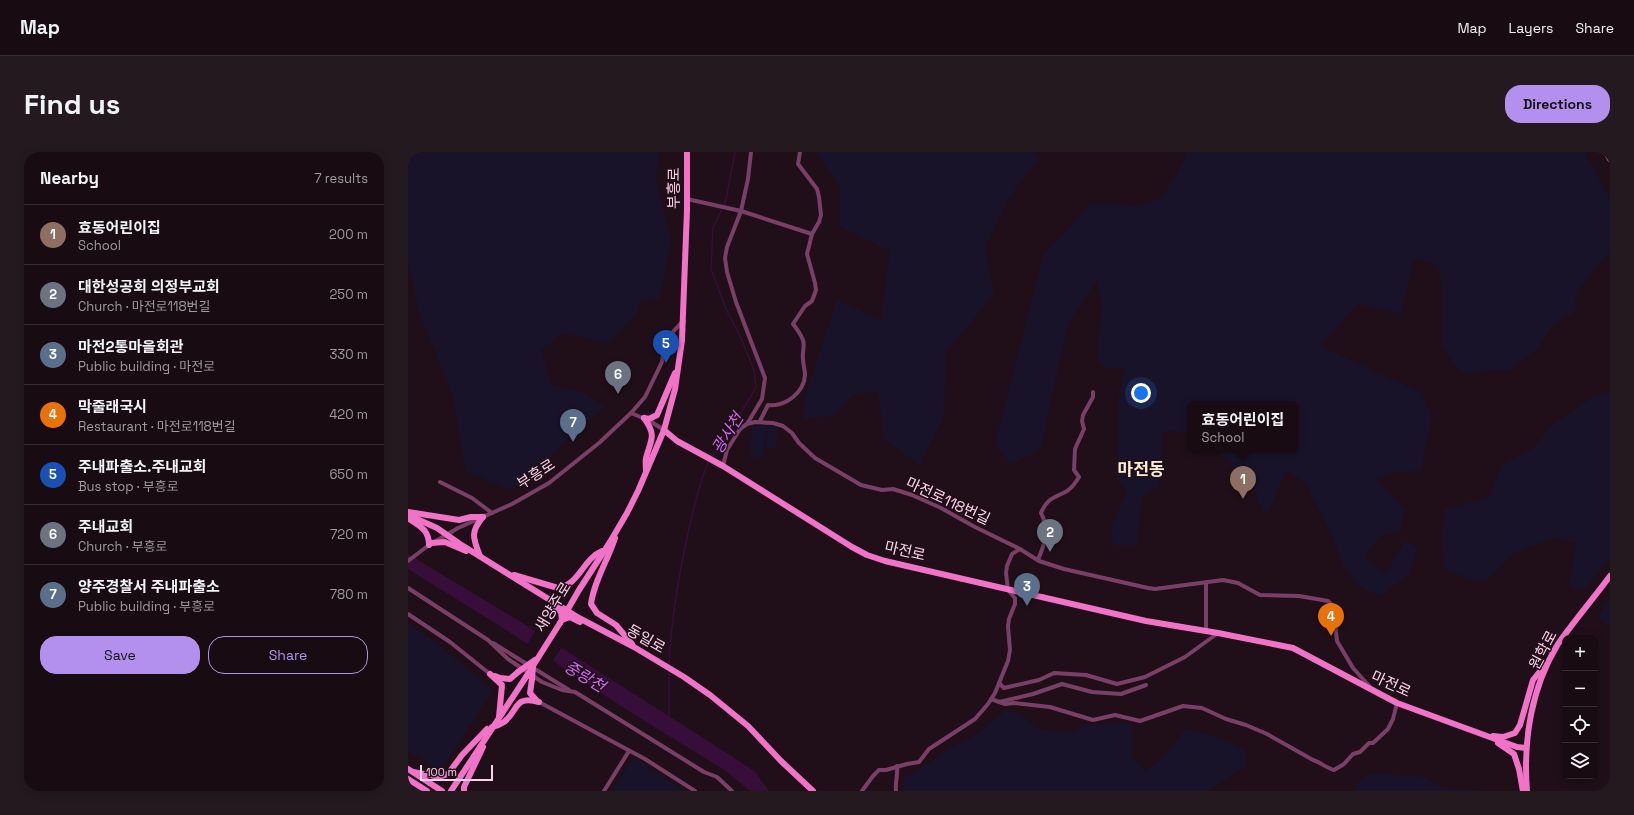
<!DOCTYPE html>
<meta charset="utf-8">
<style>
:root{--surface:#180b12;--page:#251920;--text:#f1f3f6;--muted:#9f9b9f;--line:#362b32;--accent:#b390ed}
body{margin:0;font-family:"Space Grotesk","Noto Sans KR",sans-serif;background:var(--page);color:var(--text)}
.controls{position:absolute;right:12px;bottom:12px;display:grid;overflow:hidden;border-radius:8px;box-shadow:0 2px 10px #0003}
.controls button{width:36px;height:36px;display:grid;place-items:center;padding:0;border:0;border-bottom:1px solid var(--line);background:var(--surface);color:var(--text);font:20px sans-serif}
.scale{position:absolute;left:12px;bottom:10px;width:73px;box-sizing:border-box;padding-left:4px;border:2px solid #fbd2ea;border-top:0;font-size:11px;line-height:14px;white-space:nowrap;color:#fbd2ea;-webkit-text-stroke:3px #200f18;paint-order:stroke}
.you{position:absolute;left:733px;top:241px;width:14px;height:14px;margin:-10px;border:3px solid #fff;border-radius:50%;background:#1a73e8;box-shadow:0 0 0 6px #1a73e833}
.badge{display:grid;place-items:center;width:26px;height:26px;border-radius:50%;background:var(--accent);color:#fff;font-size:13px;font-weight:700}
.pin{position:absolute;translate:-50% -33px;filter:drop-shadow(0 1px 2px #0008)}
.pin::after{content:'';position:absolute;top:21px;width:14px;height:12px;background:inherit;clip-path:polygon(0 0,100% 0,50% 100%)}
.popup{position:absolute;left:779px;top:249px;width:112px;height:52px;box-sizing:border-box;display:grid;place-content:center;border-radius:8px;background:var(--surface);filter:drop-shadow(0 1px 3px #0005);font-size:13px;white-space:nowrap;color:var(--muted)}
.popup b{font-size:15px;color:var(--text)}
.popup::after{content:'';position:absolute;left:50%;top:100%;margin-left:-8px;border:8px solid transparent;border-top-color:var(--surface)}
.list{margin:0;padding:0;list-style:none}
h2{display:flex;justify-content:space-between;align-items:center;height:52px;margin:0;padding:0 16px;font-size:17px}
h2 small{font-size:13px;font-weight:400;color:var(--muted)}
.list li{display:grid;grid-template-columns:26px 1fr auto;gap:12px;align-items:center;box-sizing:border-box;height:60px;padding:0 16px;border-top:1px solid var(--line)}
.list b{display:block;font-size:15px;white-space:nowrap}
.list p{margin:0;font-size:13px;white-space:nowrap;color:var(--muted)}
.list em{font-size:13px;font-style:normal;color:var(--muted)}
.actions{display:flex;gap:8px;padding:12px 16px}
.actions a{flex:1;padding:9px 0;border:1px solid var(--accent);border-radius:16px;text-align:center;font-size:14px;color:var(--accent)}
.actions .main{background:var(--accent);color:#111}
.icon{flex:none;width:22px;height:22px;fill:none;stroke:currentColor;stroke-width:2;stroke-linecap:round;stroke-linejoin:round}
.map{position:relative;flex:none;width:1202px;height:639px;overflow:hidden;border-radius:16px}
header{display:flex;align-items:center;gap:24px;box-sizing:border-box;height:56px;padding:0 20px;background:var(--surface);border-bottom:1px solid var(--line)}
header strong{font-size:19px}
nav{display:flex;gap:22px;margin-inline-start:auto;font-size:14px}
.intro{display:flex;align-items:center;justify-content:space-between;box-sizing:border-box;height:96px;padding:0 24px}
h1{margin:0;font-size:28px}
.button{padding:10px 18px;border-radius:16px;background:var(--accent);color:#111;font-size:14px;font-weight:700}
main{display:flex;gap:24px;padding:0 24px}
aside{flex:1;background:var(--surface);border-radius:16px;box-shadow:0 2px 10px #0003}
.map>svg:first-child{display:block}
</style>
<header>
<strong>Map</strong>
<nav><a>Map</a><a>Layers</a><a>Share</a></nav>
</header>
<div class="intro"><h1>Find us</h1><a class="button">Directions</a></div>
<main>
<aside>
<h2>Nearby<small>7 results</small></h2>
<ul class="list">
<li><span class="badge" style="background:#8d6e63">1</span><div><b>효동어린이집</b><p>School</p></div><em>200 m</em></li>
<li><span class="badge" style="background:#6b7280">2</span><div><b>대한성공회 의정부교회</b><p>Church · 마전로118번길</p></div><em>250 m</em></li>
<li><span class="badge" style="background:#5c6f8a">3</span><div><b>마전2통마을회관</b><p>Public building · 마전로</p></div><em>330 m</em></li>
<li><span class="badge" style="background:#e8710a">4</span><div><b>막줄래국시</b><p>Restaurant · 마전로118번길</p></div><em>420 m</em></li>
<li><span class="badge" style="background:#1a4fb4">5</span><div><b>주내파출소.주내교회</b><p>Bus stop · 부흥로</p></div><em>650 m</em></li>
<li><span class="badge" style="background:#6b7280">6</span><div><b>주내교회</b><p>Church · 부흥로</p></div><em>720 m</em></li>
<li><span class="badge" style="background:#5c6f8a">7</span><div><b>양주경찰서 주내파출소</b><p>Public building · 부흥로</p></div><em>780 m</em></li>
</ul>
<div class="actions"><a class="main">Save</a><a>Share</a></div>
</aside>
<div class="map">
<svg width="1202" height="639" viewBox="0 0 1202 639">
<rect width="100%" height="100%" fill="#200f18"/>
<g fill="#191329">
<polygon points="0,0 251,0 248,29 263,87 252,146 232,149 228,162 200,192 155,181 133,198 144,233 176,241 197,255 152,294 125,327 102,338 58,319 44,240 12,164 0,109"/>
<polygon points="408,0 626,0 631,7 602,44 577,96 586,143 538,199 536,264 512,313 476,287 470,239 446,242 425,264 395,267 397,244 429,148 473,168 482,99 431,74 432,34"/>
<polygon points="780,0 1177,0 1202,47 1202,99 1167,142 1168,159 1146,172 1130,196 1103,218 1053,221 1033,194 1035,147 1031,114 1006,106 993,162 950,152 912,194 1014,241 1024,264 1013,319 989,320 968,327 997,357 991,381 973,383 957,404 977,423 997,389 1010,395 1001,422 973,444 950,434 934,411 924,383 897,330 878,319 860,361 854,358 847,338 832,327 822,309 807,298 888,298 888,252 782,252 782,280 755,279 751,334 734,346 729,393 705,393 703,375 719,340 710,327 711,242 717,216 698,216 689,210 694,152 689,129 661,170 645,238 633,297 603,313 587,291 635,104 683,52 731,53 752,47 768,23"/>
<polygon points="1202,239 1202,407 1175,439 1161,433 1168,391 1147,386 1106,401 1077,430 1066,429 1036,417 1034,385 1037,357 1082,345 1093,313 1125,296 1142,275 1186,244"/>
<polygon points="359,273 355,306 342,305 344,274"/>
<polygon points="360,274 371,274 367,296 358,296"/>
<polygon points="1202,444 1202,475 1190,466"/>
<polygon points="0,471 30,492 85,538 35,615 27,615 0,599"/>
<path d="M598 558 612 562 631 578 664 580 680 573 712 570 725 572 724 607 737 619C755 608 766 593 778 576L799 582 836 596 839 613 800 639H496V626L516 614 537 599 571 581Z"/>
<polygon points="226,606 277,639 203,639"/>
<polygon points="963,621 1015,625 1036,636 1081,639 945,639 950,630"/>
</g>
<polygon fill="#370e3a" points="0,402 113,470 325,605 347,620 361,639 342,639 318,619 216,556 95,476 0,417"/>
<polygon fill="#200f18" points="128,478 154,495 143,511 118,494"/>
<g fill="none" stroke-linecap="round" stroke-linejoin="round">
<g stroke="#370e3a" stroke-width="1.5">
<polyline points="303,306 344,243 348,235 346,218 333,186 318,157 303,117 305,76 318,48 327,0"/>
<path d="M261 513C263 464 272 416 283 368 288 348 292 328 301 309"/>
<polyline points="261,519 261,565"/>
</g>
<g stroke="#7a3f66" stroke-width="4">
<polyline points="279,47 333,59 404,82"/>
<polyline points="223,261 242,269 256,278"/>
<path d="M352 269 360 253C377 255 396 241 397 223 397 217 395 212 395 207 394 201 397 194 395 188 393 183 389 177 385 172L397 154 404 149 408 138 407 131 399 102 404 82 411 70 413 63 411 45 409 37 390 12 392 0"/>
<polyline points="339,272 354,247 357,226 328,150 319,120 317,106 319,95 333,59 340,27 343,0"/>
<polyline points="315,314 319,298 332,277 339,272 347,270 365,271 375,274 384,281 391,291 407,306 453,333 474,338 485,337 504,343 533,356 567,375 612,397 631,409 656,417 740,436 747,437 815,428 830,431 852,443 891,444 920,449 925,454 929,489 945,516 963,536"/>
<polyline points="32,330 64,346 84,361"/>
<path d="M630 408C637 389 643 381 633 361 639 346 646 346 659 339 664 336 668 330 671 325L666 318 667 297 676 277 674 269 675 263 685 245V240"/>
<polyline points="0,409 21,393 50,376 104,352 141,331 191,291 223,261 237,245 254,210 257,185 262,183 274,170"/>
<polyline points="0,436 80,488 100,507 134,530 154,538 167,540 296,620 309,625 324,639"/>
<polyline points="0,462 42,490 82,522"/>
<polyline points="798,479 798,431"/>
<polyline points="85,491 161,538"/>
<polyline points="591,531 596,536 631,528 646,521 678,523 709,532 737,525 777,505 810,481"/>
<path d="M583 547 597 552 606 551 642 555 685 568 707 563 732 569 775 554 794 556 818 567 838 573 859 582 905 608C912 610 918 616 926 618L936 612 945 602 952 600 961 591H965L980 577 985 567 989 551"/>
<polyline points="131,550 237,607 287,639"/>
<polyline points="591,550 625,542 654,532 684,540 713,542 738,533"/>
<polyline points="196,639 221,599"/>
<polyline points="454,639 465,624 471,618 478,618 499,612 511,610 521,597 567,567 580,552 587,541 600,509 602,498 600,474 601,467 607,452 607,446 600,438 598,421 599,414 604,402 612,397"/>
<path d="M488 639C487 630 490 623 489 614"/>
</g>
<g stroke="#f173c8" stroke-width="6">
<polyline points="1198,0 1202,7"/>
<polyline points="236,266 241,267 249,263 267,221"/>
<path d="M236 266C249 284 243 287 238 306 237 310 238 314 238 319"/>
<polyline points="256,278 269,289 315,314 444,395 459,403 477,409 738,469 810,481 885,496 989,551 1109,595 1118,596"/>
<polyline points="0,360 51,368 63,365 75,365"/>
<polyline points="0,363 29,376 52,392 171,466 226,495 276,525 302,543 340,574 373,609 405,639"/>
<path d="M0 366C11 374 21 377 21 393"/>
<path d="M207 386C200 408 186 429 183 452L189 461 208 473 224 492"/>
<polyline points="23,391 37,390 58,399"/>
<path d="M72 404C65 386 62 380 75 365"/>
<path d="M106 423 150 436C171 433 175 407 194 399"/>
<polyline points="144,453 153,460 154,468 162,465 172,470"/>
<polyline points="152,471 171,438 202,390 219,361 230,339 256,278 267,237 274,188 279,58 279,0"/>
<polyline points="82,522 94,533 91,565"/>
<polyline points="87,524 92,526 102,527 110,520"/>
<polyline points="124,527 122,541 129,549"/>
<path d="M84 575C88 574 93 572 96 570 111 559 105 543 131 550"/>
<polyline points="1085,584 1095,585 1107,581 1112,573 1125,528 1137,513"/>
<polyline points="1090,591 1106,602 1111,617 1115,639"/>
<polyline points="0,617 34,639"/>
<polyline points="5,620 27,624 34,624 40,622 54,603 79,577"/>
<polyline points="0,627 19,639"/>
<polyline points="43,639 118,525"/>
<polyline points="56,639 56,635 75,595"/>
<path d="M1119 639C1115 589 1123 536 1150 492 1166 469 1185 447 1202 424"/>
</g>
<g stroke="#f173c8" stroke-width="6">
<polyline points="110,520 127,508"/>
<polyline points="118,525 152,471"/>
<polyline points="124,527 125,515"/>
</g>
</g>
<g text-anchor="middle" stroke-width="3" stroke-linejoin="round" paint-order="stroke">
<g font-size="15" fill="#fbd2ea" stroke="#200f18">
<text transform="translate(266 36) rotate(-90)" y="5">부흥로</text>
<text transform="translate(128 322) rotate(-33)" y="5">부흥로</text>
<text transform="translate(540 349) rotate(25)" y="5">마전로118번길</text>
<text transform="translate(497 399) rotate(13)" y="5">마전로</text>
<text transform="translate(145 455) rotate(-59)" y="5">새양주로</text>
<text transform="translate(238 487) rotate(30)" y="5">동일로</text>
<text transform="translate(1135 498) rotate(-62)" y="5">원학로</text>
<text transform="translate(983 532) rotate(25)" y="5">마전로</text>
</g>
<g font-size="16" font-style="italic" fill="#d16af1" stroke="#200f18">
<text transform="translate(319 281) rotate(-58)" y="6">광사천</text>
<text transform="translate(177 524) rotate(31)" y="6">중랑천</text>
</g>
<g font-size="17" font-weight="bold" fill="#fbeed4" stroke="#200f18">
<text x="733" y="323">마전동</text>
</g>
</g>
</svg>
<div class="controls">
<button>+</button>
<button>−</button>
<button><svg class="icon" aria-label="locate" viewBox="0 0 24 24"><circle cx="12" cy="12" r="6"/><path d="M12 2v4M12 18v4M2 12h4M18 12h4"/></svg></button>
<button><svg class="icon" aria-label="layers" viewBox="0 0 24 24"><path d="M12 4l9 5-9 5-9-5zM3 14l9 5 9-5"/></svg></button>
</div>
<div class="scale">100 m</div>
<div class="you"></div>
<div class="pin badge" style="left:835px;top:347px;background:#8d6e63">1</div>
<div class="popup"><b>효동어린이집</b>School</div>
<div class="pin badge" style="left:642px;top:400px;background:#6b7280">2</div>
<div class="pin badge" style="left:619px;top:454px;background:#5c6f8a">3</div>
<div class="pin badge" style="left:923px;top:484px;background:#e8710a">4</div>
<div class="pin badge" style="left:258px;top:211px;background:#1a4fb4">5</div>
<div class="pin badge" style="left:210px;top:242px;background:#6b7280">6</div>
<div class="pin badge" style="left:165px;top:290px;background:#5c6f8a">7</div>
</div>
</main>
